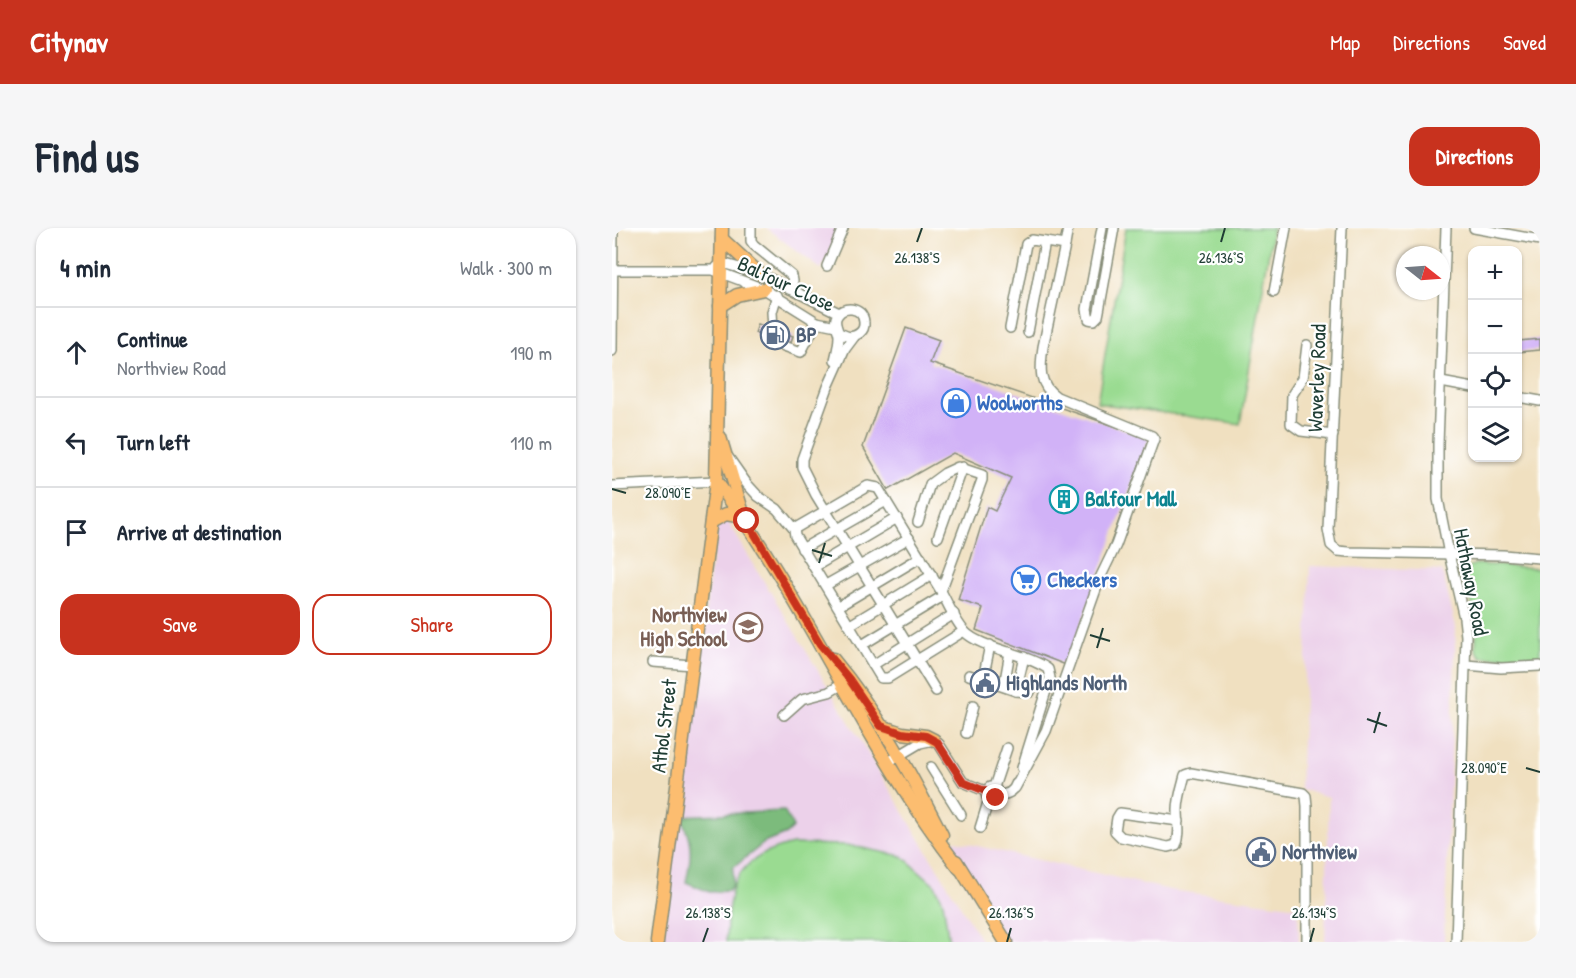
<!DOCTYPE html>
<meta charset="utf-8">
<style>
:root{--surface:#fff;--page:#f6f6f7;--text:#1f2937;--muted:#747a83;--line:#e0e1e3;--accent:#c8321e}
body{margin:0;font-family:"Patrick Hand",sans-serif;background:var(--page);color:var(--text)}
.controls{position:absolute;right:18px;top:18px;display:grid;overflow:hidden;border-radius:12px;box-shadow:0 2px 4px #0004}
.controls button{width:54px;height:54px;display:grid;place-items:center;padding:0;border:0;border-bottom:2px solid var(--line);background:var(--surface);color:var(--text);font:30px sans-serif}
.compass{position:absolute;left:784px;top:18px;width:54px;height:54px;border-radius:50%;background:var(--surface);box-shadow:0 2px 4px #0004;rotate:107deg}
.stop{position:absolute;width:18px;height:18px;margin:-14px;border:4px solid #c8321e;border-radius:50%;background:#fff}
.stop.end{background:#c8321e;border-color:#fff;box-shadow:0 2px 6px #0008}
.list{margin:0;padding:0;list-style:none}
h2{display:flex;justify-content:space-between;align-items:center;height:78px;margin:0;padding:0 24px;font-size:26px}
h2 small{font-size:20px;font-weight:400;color:var(--muted)}
.list li{display:grid;grid-template-columns:39px 1fr auto;gap:18px;align-items:center;box-sizing:border-box;height:90px;padding:0 24px;border-top:2px solid var(--line)}
.list b{display:block;font-size:22px;white-space:nowrap}
.list p{margin:0;font-size:20px;white-space:nowrap;color:var(--muted)}
.list em{font-size:20px;font-style:normal;color:var(--muted)}
.actions{display:flex;gap:12px;padding:18px 24px}
.actions a{flex:1;padding:14px 0;border:2px solid var(--accent);border-radius:18px;text-align:center;font-size:21px;color:var(--accent)}
.actions .main{background:var(--accent);color:#fff}
.icon{flex:none;width:33px;height:33px;fill:none;stroke:currentColor;stroke-width:2;stroke-linecap:round;stroke-linejoin:round}
.map{position:relative;flex:none;width:928px;height:714px;overflow:hidden;border-radius:18px}
header{display:flex;align-items:center;gap:36px;box-sizing:border-box;height:84px;padding:0 30px;background:var(--accent);color:#fff}
header strong{font-size:28px}
nav{display:flex;gap:33px;margin-inline-start:auto;font-size:21px}
.intro{display:flex;align-items:center;justify-content:space-between;box-sizing:border-box;height:144px;padding:0 36px}
h1{margin:0;font-size:42px}
.button{padding:15px 27px;border-radius:18px;background:var(--accent);color:#fff;font-size:21px;font-weight:700}
main{display:flex;gap:36px;padding:0 36px}
aside{flex:1;background:var(--surface);border-radius:18px;box-shadow:0 2px 4px #0004}
.map>svg:first-child{display:block}
</style>
<header>
<strong>Citynav</strong>
<nav><a>Map</a><a>Directions</a><a>Saved</a></nav>
</header>
<div class="intro"><h1>Find us</h1><a class="button">Directions</a></div>
<main>
<aside>
<h2>4 min<small>Walk · 300 m</small></h2>
<ul class="list">
<li><svg class="icon" aria-label="ahead" viewBox="0 0 24 24"><path d="M12 20V5M6 11l6-6 6 6"/></svg><div><b>Continue</b><p>Northview Road</p></div><em>190 m</em></li>
<li><svg class="icon" aria-label="left" viewBox="0 0 24 24"><path d="M17 20v-9H6M10 6l-5 5 5 5"/></svg><div><b>Turn left</b></div><em>110 m</em></li>
<li><svg class="icon" aria-label="arrive" viewBox="0 0 24 24"><path d="M6 21V4h12l-3 4 3 4H6"/></svg><div><b>Arrive at destination</b></div></li>
</ul>
<div class="actions"><a class="main">Save</a><a>Share</a></div>
</aside>
<div class="map">
<svg width="928" height="714" viewBox="0 0 928 714">
<rect width="100%" height="100%" fill="#fff"/>
<filter id="ink" filterUnits="userSpaceOnUse"><feTurbulence type="fractalNoise" baseFrequency=".0167" numOctaves="2"/><feDisplacementMap in="SourceGraphic" scale="12" xChannelSelector="R" yChannelSelector="G"/><feConvolveMatrix kernelMatrix="1 2 1 2 8 2 1 2 1" color-interpolation-filters="sRGB"/></filter>
<filter id="wash" filterUnits="userSpaceOnUse"><feTurbulence type="fractalNoise" baseFrequency=".008" numOctaves="4" result="noise"/><feDisplacementMap in="SourceGraphic" scale="24" xChannelSelector="R" yChannelSelector="G"/><feGaussianBlur stdDeviation="1.35" result="paint"/><feColorMatrix in="noise" values="0 0 0 0 0 0 0 0 0 0 0 0 0 0 0 0 0 1.4 0 .05"/><feComposite in="paint" operator="in"/></filter>
<g filter="url(#wash)">
<rect width="100%" height="100%" fill="#f0e0c0"/>
<g fill="#ecd1ea">
<polygon points="154,0 233,0 209,41"/>
<polygon points="107,279 370,714 50,714"/>
<polygon points="698,338 830,343 844,399 832,714 713,714 717,569 688,561"/>
<polygon points="326,609 558,662 686,679 687,714 391,714"/>
</g>
<g fill="#9adb91" stroke="#5c8c62" stroke-width="1.5">
<polygon points="514,0 661,0 628,196 485,175"/>
<polygon points="864,336 928,340 928,429 869,429 864,422 864,392 853,348 855,339"/>
<path d="M181 616 235 617 290 628 323 657 331 673 337 714H114C116 659 122 629 181 616Z"/>
</g>
<path fill="#7bbb7b" stroke="#4d7c58" stroke-width="1.5" d="M172 583 181 599 174 606 152 615 121 640V657L117 663 97 664 74 654C80 627 81 613 68 588Z"/>
<g id="blocks">
<g fill="#d1b2f7">
<polygon points="146,96 181,108 178,117 143,105"/>
<polygon points="294,100 327,112 318,135 537,210 454,437 364,402 371,380 346,372 375,279 383,283 399,250 341,225 276,262 251,219"/>
<polygon points="928,111 928,122 906,124 906,113"/>
</g>
</g>
</g>
<g filter="url(#ink)">
<use href="#blocks" fill-opacity="0" stroke="#888e7a" stroke-width="1.5"/>
<g fill="none" stroke-linecap="round" stroke-linejoin="round">
<g stroke="#888e7a" stroke-width="12">
<g id="minor">
<polyline points="139,0 139,13 142,17 180,48 181,53 178,61"/>
<polyline points="490,0 475,81 477,91 482,92 486,88 487,83 502,0"/>
<polyline points="730,0 716,301 719,317 726,323 737,324 891,327 928,330"/>
<polyline points="834,0 826,216 826,271 837,326 852,390 854,408 844,714"/>
<polyline points="862,0 928,12"/>
<polyline points="215,38 231,0"/>
<polyline points="105,39 110,35 148,46 227,85"/>
<polyline points="0,42 101,42 152,61 205,94 224,98"/>
<polyline points="662,64 674,0"/>
<polyline points="398,100 414,16 420,12 453,17 456,0"/>
<polyline points="161,101 160,84 165,67"/>
<polyline points="416,104 433,14"/>
<polyline points="242,109 233,121 216,159 190,231 190,239 204,267 324,463"/>
<polyline points="167,113 172,118 189,124 205,94"/>
<polyline points="695,117 691,150 680,167 679,196 689,203 721,207"/>
<polyline points="0,123 1,0"/>
<path d="M223 132C225 124 227 116 227 108 227 102 222 97 224 90 230 76 251 79 252 94 253 104 245 108 237 109L227 105"/>
<polyline points="829,154 861,160"/>
<polyline points="906,169 928,173"/>
<polyline points="116,229 135,256 146,268 165,281 182,301"/>
<polyline points="0,258 104,253"/>
<path d="M306 294 318 256 333 245 346 239 370 247V252L329 363C336 376 343 393 353 404 368 420 416 426 436 441L438 450 410 540"/>
<polyline points="326,309 351,239"/>
<polyline points="190,321 274,273"/>
<polyline points="202,339 285,290"/>
<polyline points="214,357 297,310"/>
<polyline points="329,363 266,260 256,258 182,301 183,308 269,450 276,450 352,403"/>
<polyline points="227,378 309,329"/>
<polyline points="238,397 320,347"/>
<polyline points="250,417 331,368"/>
<polyline points="41,434 80,437"/>
<polyline points="261,437 342,386"/>
<polyline points="854,437 889,440 928,438"/>
<polyline points="357,447 404,463 412,429"/>
<polyline points="371,451 378,417"/>
<polyline points="392,458 398,424"/>
<polyline points="404,463 418,464 421,456"/>
<polyline points="172,487 190,471 217,464 229,457"/>
<polyline points="354,505 361,478"/>
<polyline points="276,534 308,515 322,512 327,516 351,554 373,563"/>
<polyline points="319,539 349,587"/>
<polyline points="382,559 395,520"/>
<path d="M403 560 434 503 488 350 504 317 542 211 540 208 445 169C426 157 428 140 431 119L453 17"/>
<path d="M386 567C394 567 402 564 404 556"/>
<path d="M567 593 508 585 505 590 503 603 509 609 556 619 564 617C569 605 566 595 566 582 566 571 570 558 573 547L579 545 691 565 694 568 695 578V714"/>
<polyline points="368,600 377,571 384,570 386,567 384,561 378,559 373,563 375,569 377,571"/>
</g>
</g>
<g stroke="#888e7a" stroke-width="15">
<g id="major">
<polyline points="110,11 148,46"/>
<polyline points="108,78 125,67 152,61"/>
<polyline points="108,209 130,282"/>
<path d="M104 253C196 375 253 519 347 640"/>
<polyline points="99,294 114,286 131,289"/>
<path d="M221 431C266 485 299 546 330 607"/>
<polyline points="269,498 290,505 314,508 322,512"/>
<polyline points="344,633 394,714"/>
<polyline points="45,714 104,253 110,0"/>
</g>
</g>
<use href="#minor" stroke="#fff" stroke-width="9"/>
<use href="#major" stroke="#fcbd6f" stroke-width="12"/>
</g>
</g>
<g fill="none" stroke-linecap="round" stroke-linejoin="round" filter="url(#ink)">
<polyline stroke="#c8321e" stroke-width="8" points="135,293 208,416 237,451 269,498 290,505 314,508 325,514 351,554 373,563 375,569 377,571 384,570"/>
</g>
<path fill="none" stroke="#1f3d34" stroke-width="2" d="M305 14 310 0M609 14 613 0M0 261 14 265M200 322 220 328M207 335 213 315M478 407 498 413M485 420 491 400M755 491 775 498M762 505 768 484M914 540 928 544M91 714 96 700M395 714 399 700M698 714 702 700"/>
<defs>
<g id="fuel-ring" transform="scale(1.5)"><circle r="9.5" fill="#fff" stroke="#5c6f8a" stroke-width="1.5"/><path d="M-5.5-6h7V0h2V4h1.3V-2.5L3-4.5l.8-.8L6-3V5H2.5V1h-1V6h-7ZM-4.2-4.7v3.2H.2V-4.7Z" fill="#5c6f8a"/></g>
<g id="shop-ring" transform="scale(1.5)"><circle r="9.5" fill="#fff" stroke="#3f7fe0" stroke-width="1.5"/><path d="M-5-2.5h2.3a2.7 3.5 0 0 1 5.4 0H5L5.5 6h-11ZM-1.5-2.5h3a1.5 2.3 0 0 0-3 0Z" fill="#3f7fe0"/></g>
<g id="building-ring" transform="scale(1.5)"><circle r="9.5" fill="#fff" stroke="#0f9aa8" stroke-width="1.5"/><path d="M-4-6H4V6H1V3H-1V6H-4ZM-2.5-4.3h1.7v1.8h-1.7ZM.8-4.3h1.7v1.8H.8ZM-2.5-1h1.7V.8h-1.7ZM.8-1h1.7V.8H.8Z" fill="#0f9aa8"/></g>
<g id="supermarket-ring" transform="scale(1.5)"><circle r="9.5" fill="#fff" stroke="#3f7fe0" stroke-width="1.5"/><path d="M-6-5.5h2.5l.6 2H6L4.5 2H-2.5L-4.4-4H-6ZM-1.5 3.2a1.3 1.3 0 1 0 .1 0ZM3 3.2a1.3 1.3 0 1 0 .1 0Z" fill="#3f7fe0"/></g>
<g id="school-ring" transform="scale(1.5)"><circle r="9.5" fill="#fff" stroke="#8d6e63" stroke-width="1.5"/><path d="M0-5L7-2L0 1L-7-2ZM-4 1L0 2.5L4 1V4Q0 6-4 4Z" fill="#8d6e63"/></g>
<g id="civic-ring" transform="scale(1.5)"><circle r="9.5" fill="#fff" stroke="#5c6f8a" stroke-width="1.5"/><path d="M-.6-6.5H3V-4.5H.6V-3L4-1V1h2V6H-6V1h2V-1L-.6-3ZM-1.2 2.5V6h2.4V2.5Z" fill="#5c6f8a"/></g>
</defs>
<g fill-rule="evenodd">
<use href="#fuel-ring" x="163" y="107"/>
<use href="#shop-ring" x="344" y="175"/>
<use href="#building-ring" x="452" y="271"/>
<use href="#supermarket-ring" x="414" y="352"/>
<use href="#school-ring" x="136" y="399"/>
<use href="#civic-ring" x="373" y="455"/>
<use href="#civic-ring" x="649" y="624"/>
</g>
<g text-anchor="middle" stroke-width="4.5" stroke-linejoin="round" paint-order="stroke">
<g font-size="21" fill="#1f3d34" stroke="#fff">
<text transform="translate(174 56) rotate(25)" y="7">Balfour Close</text>
<text transform="translate(705 150) rotate(-88)" y="7">Waverley Road</text>
<text transform="translate(859 354) rotate(79)" y="7">Hathaway Road</text>
<text transform="translate(52 498) rotate(-83)" y="7">Athol Street</text>
</g>
<g font-size="21" font-weight="bold" fill="#4e5e75" stroke="#fff" text-anchor="start">
<text x="184" y="114">BP</text>
<text x="394" y="462">Highlands North</text>
<text x="670" y="631">Northview</text>
</g>
<g font-size="21" font-weight="bold" fill="#366cbe" stroke="#fff" text-anchor="start">
<text x="365" y="182">Woolworths</text>
<text x="435" y="359">Checkers</text>
</g>
<g font-size="21" font-weight="bold" fill="#0d838f" stroke="#fff" text-anchor="start">
<text x="473" y="278">Balfour Mall</text>
</g>
<g font-size="21" font-weight="bold" fill="#785e54" stroke="#fff" text-anchor="end">
<text x="115" y="394">Northview<tspan x="115" dy="24">High School</tspan></text>
</g>
</g>
<g font-size="15" text-anchor="middle" fill="#1f3d34" stroke="#fff" stroke-width="4.5" stroke-linejoin="round" paint-order="stroke">
<text x="305" y="35">26.138°S</text>
<text x="609" y="35">26.136°S</text>
<text x="56" y="270">28.090°E</text>
<text x="872" y="545">28.090°E</text>
<text x="96" y="690">26.138°S</text>
<text x="399" y="690">26.136°S</text>
<text x="702" y="690">26.134°S</text>
</g>
</svg>
<div class="controls">
<button>+</button>
<button>−</button>
<button><svg class="icon" aria-label="locate" viewBox="0 0 24 24"><circle cx="12" cy="12" r="6"/><path d="M12 2v4M12 18v4M2 12h4M18 12h4"/></svg></button>
<button><svg class="icon" aria-label="layers" viewBox="0 0 24 24"><path d="M12 4l9 5-9 5-9-5zM3 14l9 5 9-5"/></svg></button>
</div>
<svg class="compass" viewBox="-18 -18 36 36"><path d="M0-13l5 13h-10z" fill="#e53935"/><path d="M0 13l5-13h-10z" fill="#747a83"/></svg>
<div class="stop" style="left:135px;top:293px"></div>
<div class="stop end" style="left:384px;top:570px"></div>
</div>
</main>
